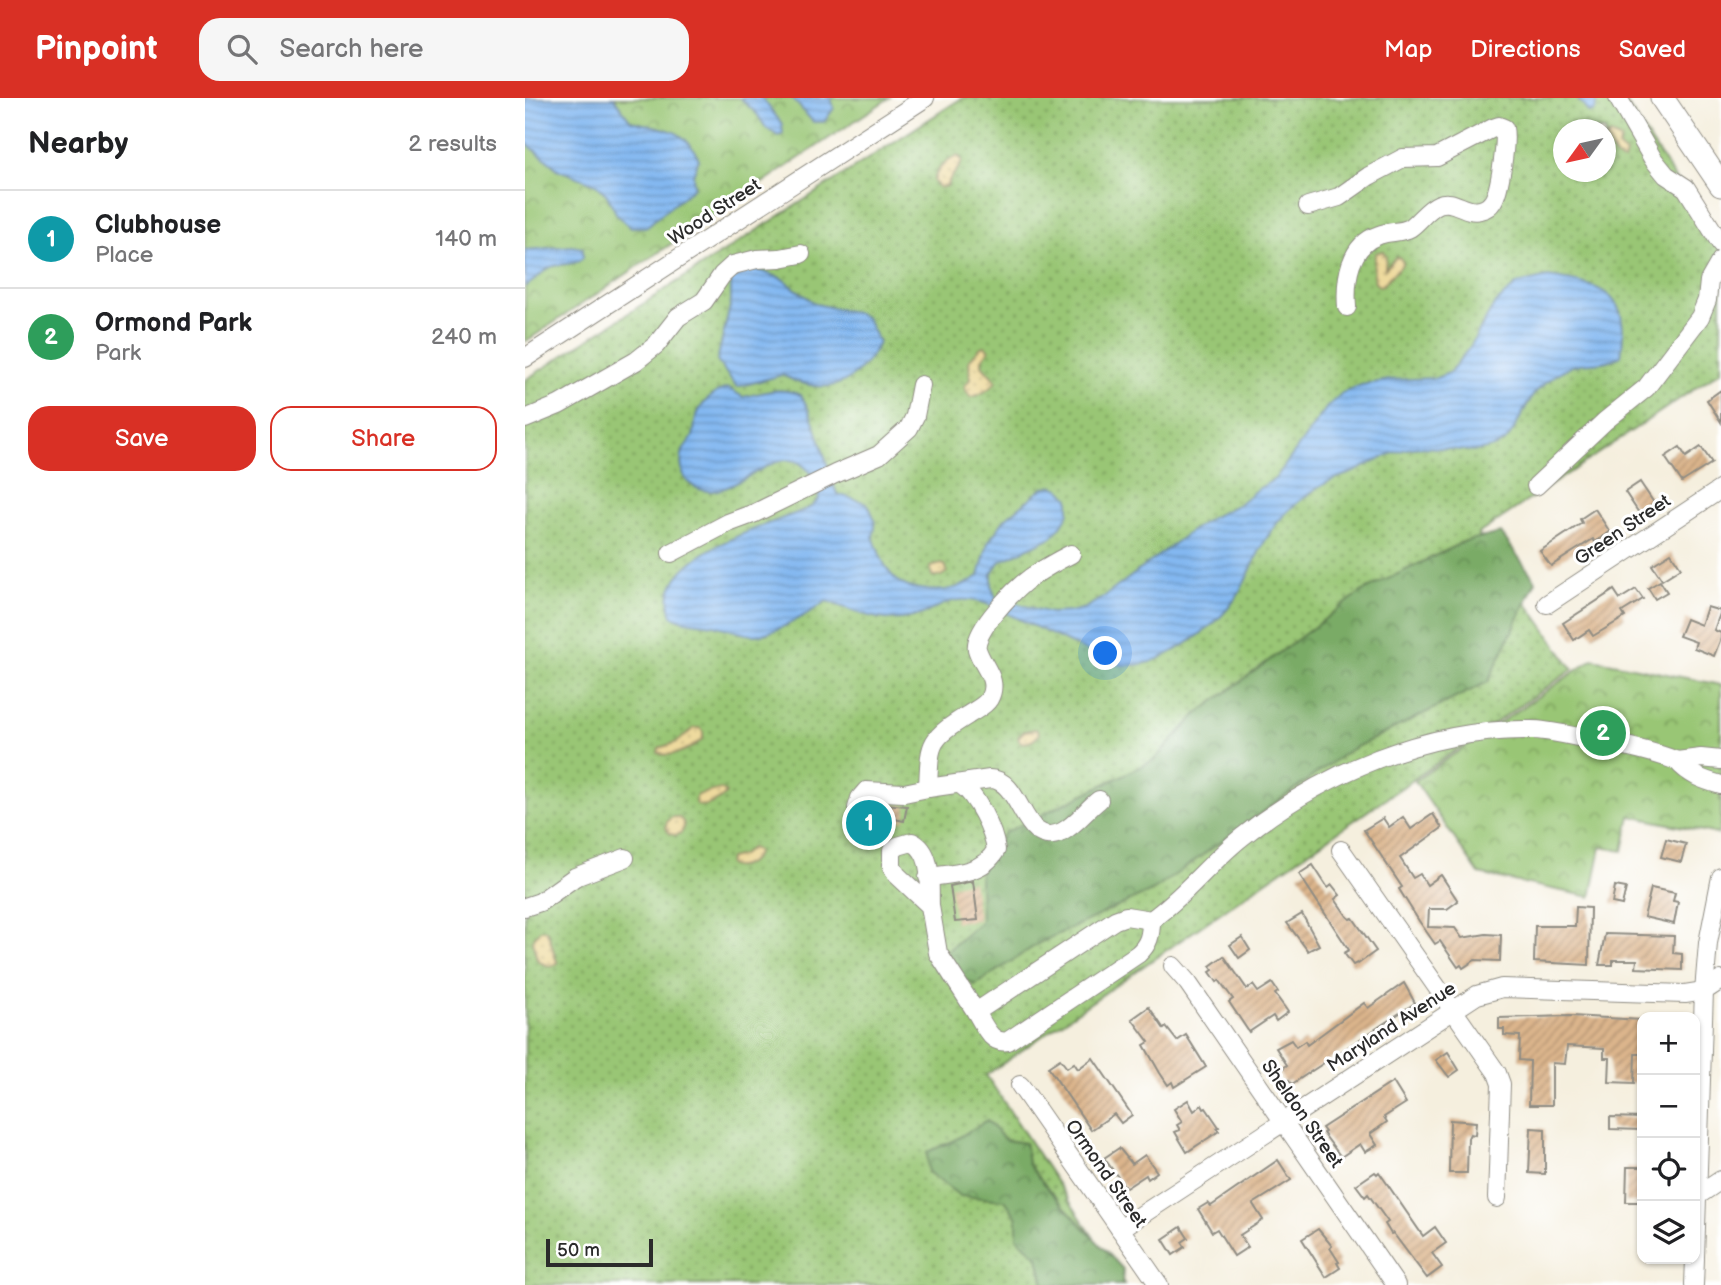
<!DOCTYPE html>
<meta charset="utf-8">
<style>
:root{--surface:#fff;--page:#f6f6f6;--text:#202124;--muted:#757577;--line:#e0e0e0;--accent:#d93025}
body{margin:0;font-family:"Balsamiq Sans",sans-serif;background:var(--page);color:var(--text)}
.controls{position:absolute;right:21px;bottom:21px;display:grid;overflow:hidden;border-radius:14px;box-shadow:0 2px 5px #0004}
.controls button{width:63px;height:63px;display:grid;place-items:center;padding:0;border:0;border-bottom:2px solid var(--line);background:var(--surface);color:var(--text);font:35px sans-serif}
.compass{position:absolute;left:1028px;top:21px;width:63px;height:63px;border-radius:50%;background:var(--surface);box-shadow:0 2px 5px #0004;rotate:237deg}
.scale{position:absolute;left:21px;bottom:18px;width:107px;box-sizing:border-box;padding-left:7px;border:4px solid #2b2b2b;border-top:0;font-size:19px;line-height:24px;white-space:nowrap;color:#2b2b2b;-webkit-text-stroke:5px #fff;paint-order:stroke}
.you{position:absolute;left:581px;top:556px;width:24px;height:24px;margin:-18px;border:5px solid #fff;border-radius:50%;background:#1a73e8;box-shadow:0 0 0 10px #1a73e833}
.badge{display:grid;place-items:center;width:46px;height:46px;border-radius:50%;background:var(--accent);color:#fff;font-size:23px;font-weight:700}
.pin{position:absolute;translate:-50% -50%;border:4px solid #fff;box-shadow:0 2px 7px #0006}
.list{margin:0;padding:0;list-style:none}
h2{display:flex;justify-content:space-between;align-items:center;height:91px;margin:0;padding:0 28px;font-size:30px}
h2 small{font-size:23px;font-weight:400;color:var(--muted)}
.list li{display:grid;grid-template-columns:46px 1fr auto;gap:21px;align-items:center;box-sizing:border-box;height:98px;padding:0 28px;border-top:2px solid var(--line)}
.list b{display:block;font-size:26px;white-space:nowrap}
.list p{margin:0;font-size:23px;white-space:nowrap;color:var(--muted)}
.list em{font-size:23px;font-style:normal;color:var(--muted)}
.actions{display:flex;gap:14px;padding:21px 28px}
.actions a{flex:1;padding:16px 0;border:2px solid var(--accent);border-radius:21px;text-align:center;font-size:24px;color:var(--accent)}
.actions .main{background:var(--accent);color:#fff}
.icon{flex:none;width:38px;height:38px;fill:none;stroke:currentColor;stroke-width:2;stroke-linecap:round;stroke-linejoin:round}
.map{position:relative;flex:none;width:1196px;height:1187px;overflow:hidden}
header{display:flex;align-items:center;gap:42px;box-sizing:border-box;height:98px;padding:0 35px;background:var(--accent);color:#fff}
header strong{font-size:33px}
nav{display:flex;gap:38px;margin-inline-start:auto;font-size:24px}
.search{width:490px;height:63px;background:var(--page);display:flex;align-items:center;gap:18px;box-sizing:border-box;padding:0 24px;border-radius:21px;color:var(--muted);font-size:26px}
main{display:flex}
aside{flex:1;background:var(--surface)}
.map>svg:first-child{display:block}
</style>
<header>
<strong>Pinpoint</strong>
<div class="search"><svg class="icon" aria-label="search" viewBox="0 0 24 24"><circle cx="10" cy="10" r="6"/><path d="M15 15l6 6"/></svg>Search here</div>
<nav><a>Map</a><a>Directions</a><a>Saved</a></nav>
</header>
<main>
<aside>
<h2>Nearby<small>2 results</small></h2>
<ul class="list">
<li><span class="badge" style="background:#0f9aa8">1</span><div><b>Clubhouse</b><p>Place</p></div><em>140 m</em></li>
<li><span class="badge" style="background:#2e9e5b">2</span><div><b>Ormond Park</b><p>Park</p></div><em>240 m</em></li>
</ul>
<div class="actions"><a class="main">Save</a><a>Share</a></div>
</aside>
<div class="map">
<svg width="1196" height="1187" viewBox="0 0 1196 1187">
<defs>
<pattern id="grass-dots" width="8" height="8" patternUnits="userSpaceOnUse" patternTransform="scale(1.75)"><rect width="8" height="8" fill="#99c674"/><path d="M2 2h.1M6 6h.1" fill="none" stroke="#7da15f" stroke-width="1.8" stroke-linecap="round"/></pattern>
<pattern id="forest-crowns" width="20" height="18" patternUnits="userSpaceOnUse" patternTransform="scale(1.75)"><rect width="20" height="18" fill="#7aab66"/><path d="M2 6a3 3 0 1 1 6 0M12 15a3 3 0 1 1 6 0" fill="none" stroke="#648b54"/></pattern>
<pattern id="sand-dots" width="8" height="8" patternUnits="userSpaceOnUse" patternTransform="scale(1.75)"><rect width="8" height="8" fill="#eeda9e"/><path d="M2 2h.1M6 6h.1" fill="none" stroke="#cb8" stroke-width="1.8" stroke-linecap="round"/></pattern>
<pattern id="park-crowns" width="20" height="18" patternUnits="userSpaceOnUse" patternTransform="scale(1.75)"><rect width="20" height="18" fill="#99c674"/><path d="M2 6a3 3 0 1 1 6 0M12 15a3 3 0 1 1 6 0" fill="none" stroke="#7da15f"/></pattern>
<pattern id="water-rules" width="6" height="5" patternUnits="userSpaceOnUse" patternTransform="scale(1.75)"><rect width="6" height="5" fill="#83b8f1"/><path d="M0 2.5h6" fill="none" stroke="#6b96c3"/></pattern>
<pattern id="building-hatch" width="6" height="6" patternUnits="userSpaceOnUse" patternTransform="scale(1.75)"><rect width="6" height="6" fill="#dcb58c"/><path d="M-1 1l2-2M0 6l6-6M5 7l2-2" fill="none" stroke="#b39373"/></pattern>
</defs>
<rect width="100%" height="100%" fill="#fff"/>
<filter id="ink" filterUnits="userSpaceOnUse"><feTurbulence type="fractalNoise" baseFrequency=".0143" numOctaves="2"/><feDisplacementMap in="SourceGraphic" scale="14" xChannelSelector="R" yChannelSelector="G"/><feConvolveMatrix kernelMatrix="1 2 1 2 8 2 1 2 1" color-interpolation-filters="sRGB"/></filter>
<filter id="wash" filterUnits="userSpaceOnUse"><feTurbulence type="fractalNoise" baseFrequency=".00686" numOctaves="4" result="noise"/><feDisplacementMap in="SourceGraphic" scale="28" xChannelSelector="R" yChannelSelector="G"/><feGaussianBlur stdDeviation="1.57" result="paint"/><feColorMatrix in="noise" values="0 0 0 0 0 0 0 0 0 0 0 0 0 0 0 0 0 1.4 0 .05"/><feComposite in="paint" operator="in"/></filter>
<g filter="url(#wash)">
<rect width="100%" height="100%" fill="#f5efde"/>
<path fill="url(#grass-dots)" stroke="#627850" stroke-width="2" fill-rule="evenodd" d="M437 0H1098L1196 152V273L953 436 1048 571 461 977 600 1187H0V282ZM1038 32H1080V74H1038Z"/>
<g fill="url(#forest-crowns)" stroke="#526b48" stroke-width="2">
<polygon points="976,435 1011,483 963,584 823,653 629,792 516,844 450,887 434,879 420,855 456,823 455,775 479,735 629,662 672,616 836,494 940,443"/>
<polygon points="462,1022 480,1042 500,1045 503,1065 525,1093 598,1171 597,1187 519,1187 513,1159 492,1140 492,1120 480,1102 435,1098 403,1074 402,1054 428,1043"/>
</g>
<g fill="url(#sand-dots)" stroke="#8c8264" stroke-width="2">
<path d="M1086 37 1096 42 1093 49 1101 56 1099 63C1091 61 1082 47 1082 39Z"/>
<path d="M433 58 437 62C436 72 425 76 422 88L414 90 409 83C411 71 421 62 433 58Z"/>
<path d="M858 153 861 158 860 171 870 160 874 159 878 164C875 173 863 178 858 187L854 188 850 185C848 177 848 162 851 155Z"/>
<path d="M460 248 464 252 457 261V267L471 283C467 290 453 299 445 299L439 289 445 281 444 262 456 249Z"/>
<polygon points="417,466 421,468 422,474 416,478 407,478 405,469"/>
<path d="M169 630H175L178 634V640C169 650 146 661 133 655L134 650 152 644Z"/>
<path d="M511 631 514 635C511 643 502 646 495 644L493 639 499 633Z"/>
<path d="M196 691 201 695C197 702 180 710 172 707L170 702 172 697Z"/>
<circle cx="150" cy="728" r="9"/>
<path d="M226 750 231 752 232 756C226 766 213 773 203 767L204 760 217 757Z"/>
<path d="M15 832H21C28 843 27 855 33 865 27 871 17 867 12 861L7 843Z"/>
</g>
<g fill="url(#park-crowns)" stroke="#627850" stroke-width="2">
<polygon points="0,0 364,0 0,244"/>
<polygon points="1068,561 1196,587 1196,722 1193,736 1105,718 1098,753 1076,749 1066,799 954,776 890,683"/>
</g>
<g fill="url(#water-rules)" stroke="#57728e" stroke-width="2">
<path d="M0 0H89L106 23C138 31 158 28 174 61L168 77 169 89C154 104 136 114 122 129H105L92 117 82 97 71 86 34 72 0 44Z"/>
<polygon points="215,0 237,0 257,26 258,36 253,38 241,30 232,16"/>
<polygon points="267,0 306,0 309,10 299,24 288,24"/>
<polygon points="1052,0 1072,0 1070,13 1064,15"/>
<path d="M47 148 58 150V160C48 169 36 164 24 170 15 175 9 185 0 188V152Z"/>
<path d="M224 169 256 180 291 206 332 215 342 221 354 245C330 288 303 300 257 277L212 289 192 263 206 204V180Z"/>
<path d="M1023 179C1078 187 1106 194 1096 258 1078 266 1074 264 1055 266 1040 268 1021 283 1011 294 1001 304 989 337 980 343 952 363 917 345 887 350 868 353 849 364 833 372 823 377 812 379 803 384 790 391 775 402 764 412 738 437 731 463 715 493 700 520 676 538 649 553 627 565 614 570 589 566L462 506C419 492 414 517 377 521 351 524 326 512 302 503 284 515 249 538 227 537 215 536 202 530 189 527 173 524 163 526 147 518 145 511 143 503 145 496 154 449 249 426 286 409L294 401C292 385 283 362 263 362 233 362 196 412 164 385 154 376 154 356 162 346 164 343 167 342 168 338 170 331 169 324 172 317 178 303 188 294 203 290L218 299C242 294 252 288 276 297 294 328 299 363 312 396L342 405C348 416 353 426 348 438 354 456 362 480 381 488 387 491 396 491 403 492 423 494 438 489 454 478L463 445 480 421 518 390 528 388 537 392 544 400V415L537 427 527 439 474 464 467 475V490L471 500 526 515 545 514 560 510 580 498 663 435 687 419 714 406 731 392 750 381 802 309 817 295 836 287 865 282 911 280 924 275 945 249 969 207 992 186Z"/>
</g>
<g id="blocks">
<g fill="url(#building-hatch)">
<polygon points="1196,292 1196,324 1182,302"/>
<polygon points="1155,349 1161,359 1176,349 1187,365 1157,384 1140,359"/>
<polygon points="1115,384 1129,405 1114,415 1100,394"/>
<polygon points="1070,411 1085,434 1070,444 1068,441 1026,468 1015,453 1057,425 1055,421"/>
<polygon points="1146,455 1156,470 1137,482 1127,467"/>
<polygon points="1135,483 1142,494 1130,501 1123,490"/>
<polygon points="1111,491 1118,501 1097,514 1100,519 1068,538 1064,532 1049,542 1038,525 1089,492 1095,501"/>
<polygon points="1182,509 1196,513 1189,532 1196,535 1196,540 1189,558 1169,550 1171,544 1154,538 1161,521 1176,527"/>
<polygon points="346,705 382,708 379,723 361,719 351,726 347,747 331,744 336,721 340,718"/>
<polygon points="908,716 917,730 875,760 888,780 895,776 902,787 916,777 933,803 922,811 904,811 903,829 930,830 937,840 961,836 976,837 975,863 950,862 938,870 936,867 933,869 915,843 910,846 894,823 874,791 877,789 839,732 858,720 864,729 878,719 886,731"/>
<polygon points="1141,741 1161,746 1156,764 1136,759"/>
<polygon points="788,767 803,790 807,787 815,797 810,801 822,818 825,821 828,820 851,853 833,866 832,865 828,867 819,855 824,852 774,776"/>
<polygon points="448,783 453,822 430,824 425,788"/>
<polygon points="1090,788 1101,790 1097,807 1087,805"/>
<polygon points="1126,790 1150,795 1148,803 1153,804 1149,826 1119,819"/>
<polygon points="1051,809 1065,810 1064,867 1009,864 1010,828 1050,828"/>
<polygon points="777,816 794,847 783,853 762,825"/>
<polygon points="1080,836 1149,838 1148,855 1157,856 1157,872 1111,870 1112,862 1088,862 1088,867 1074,867"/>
<polygon points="717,839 725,852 714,860 705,847"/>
<polygon points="699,858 722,891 728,887 733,894 747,885 753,894 750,896 763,914 751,923 748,918 724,934 704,904 708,901 694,882 692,884 685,874 688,872 685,868"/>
<polygon points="879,885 890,905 767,986 764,982 760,985 753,974 762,967 751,950 766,942 771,949 780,943 782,947 839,905 843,910"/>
<polygon points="624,909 639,931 641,929 652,943 661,937 681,969 649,989 647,984 643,987 635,975 619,947 624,944 607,921"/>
<polygon points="1046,918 1117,922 1117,956 1110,956 1109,985 1084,984 1085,960 1079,960 1079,950 1042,948 1040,966 1027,965 1027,1007 1004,1007 1005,963 994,962 995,938 979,937 979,931 974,931 974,920"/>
<polygon points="923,954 934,972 924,979 911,962"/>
<polygon points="568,960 607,1017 596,1025 589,1016 566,1032 523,969 535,961 542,970 549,965 553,971"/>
<polygon points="868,984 881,1005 859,1019 862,1024 845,1036 852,1047 840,1054 835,1046 816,1059 798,1035 800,1034 797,1030"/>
<polygon points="663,1002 669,1013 677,1007 679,1011 681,1010 694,1029 692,1030 694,1033 662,1054 650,1034 655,1032 652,1027 657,1024 649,1011"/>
<polygon points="1085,1019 1117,1020 1117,1032 1085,1031"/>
<polygon points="925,1022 951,1024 950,1037 945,1036 943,1040 942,1075 924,1075"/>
<polygon points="1006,1030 1020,1031 1020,1076 1004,1075"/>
<polygon points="594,1050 607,1066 620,1057 632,1074 623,1081 621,1077 601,1090 579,1060"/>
<polygon points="753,1062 766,1082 728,1106 738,1122 715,1137 723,1149 709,1158 692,1131 687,1134 673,1111 683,1105 686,1108"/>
<polygon points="1102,1069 1117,1069 1117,1104 1101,1104"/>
<polygon points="850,1074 852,1076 854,1074 898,1138 910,1129 921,1145 907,1155 917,1169 902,1180 868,1135 866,1136 860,1126 863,1124 843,1096 840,1099 831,1087"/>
<polygon points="656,1129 663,1140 657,1144 660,1149 648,1157 638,1141"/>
<polygon points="793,1131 807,1148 805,1150 814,1164 812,1165 815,1170 801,1179 777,1141"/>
</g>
</g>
</g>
<g filter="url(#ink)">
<use href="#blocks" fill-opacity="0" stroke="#908d84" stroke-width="2"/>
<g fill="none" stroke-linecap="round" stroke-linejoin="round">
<g stroke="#908d84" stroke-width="20">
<g id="minor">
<polyline points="1093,0 1128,61 1141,77 1161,90 1196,146"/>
<path d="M783 108 814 99 844 78 878 60 912 59 968 30 974 28 979 30C982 43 975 92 968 103 965 108 960 111 955 112 940 116 929 100 914 106 902 111 895 123 885 130 876 135 864 133 854 137 824 147 820 182 822 209"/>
<polyline points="0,260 400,0"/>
<polyline points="0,321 34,307 111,263 131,247 153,219 179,203 197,177 208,167 232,161 255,160 276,156"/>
<polyline points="1011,388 1080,323 1121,290 1175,219 1182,202 1184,183 1196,162"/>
<polyline points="146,455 203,425 230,415 310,376 354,357 384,330 390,318 396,287"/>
<polyline points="1022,506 1196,391"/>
<path d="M1196 662 1176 660 1152 663C1164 677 1178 682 1196 687"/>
<path d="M403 690 465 681C498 681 497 753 537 734 552 726 561 712 574 702"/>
<path d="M332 710 335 700 341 693 379 695 403 690C405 644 403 642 443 617 450 612 460 608 464 601 475 581 457 569 452 551 448 533 490 491 505 480 518 471 532 463 546 456"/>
<polyline points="816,752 972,975 976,986 972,1100"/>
<path d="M403 779C427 776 458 776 471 752 469 733 451 696 435 686"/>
<path d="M405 808C404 788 409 754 387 744L373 748 367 753V769L372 777 405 808 413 855 451 914 590 822 601 818 626 822C660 798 684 765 717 739 797 675 902 630 1006 632 1025 632 1045 638 1064 641 1094 646 1124 652 1152 663"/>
<polyline points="0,809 15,804 50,779 100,760"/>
<polyline points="648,868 663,885 871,1187"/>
<path d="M451 914C459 927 466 947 483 943L613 856C624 846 626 837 626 822"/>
<polyline points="495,987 634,1187"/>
<polyline points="1172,1098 1196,1082"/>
<polyline points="595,1131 952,897 977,890 1160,896 1179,893 1196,882"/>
<polyline points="1170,1159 1179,893 1183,845 1196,779"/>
<polyline points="1169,1187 1170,1161"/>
</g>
</g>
<g stroke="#908d84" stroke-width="25">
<polyline id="major" points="1137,0 1196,87"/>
</g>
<use href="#minor" stroke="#fff" stroke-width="18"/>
<use href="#major" stroke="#fff" stroke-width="23"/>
</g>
</g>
<g text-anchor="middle" stroke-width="6" stroke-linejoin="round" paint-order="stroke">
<g font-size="19" fill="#2b2b2b" stroke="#fff">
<text transform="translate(189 113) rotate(-33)" y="7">Wood Street</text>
<text transform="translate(1097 431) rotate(-34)" y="7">Green Street</text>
<text transform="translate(866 928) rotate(-33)" y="7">Maryland Avenue</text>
<text transform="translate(778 1015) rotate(55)" y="7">Sheldon Street</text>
<text transform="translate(582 1075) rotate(55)" y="7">Ormond Street</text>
</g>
</g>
</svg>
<div class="controls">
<button>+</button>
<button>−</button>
<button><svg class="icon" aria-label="locate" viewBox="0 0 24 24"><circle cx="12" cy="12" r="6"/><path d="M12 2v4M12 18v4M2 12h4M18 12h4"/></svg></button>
<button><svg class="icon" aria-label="layers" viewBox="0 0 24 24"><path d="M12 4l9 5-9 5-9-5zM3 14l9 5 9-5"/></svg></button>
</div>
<svg class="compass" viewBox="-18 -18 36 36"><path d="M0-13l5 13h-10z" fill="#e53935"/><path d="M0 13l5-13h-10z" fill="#757577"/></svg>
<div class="scale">50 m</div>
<div class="you"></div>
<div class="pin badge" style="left:344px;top:725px;background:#0f9aa8">1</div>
<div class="pin badge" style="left:1078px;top:635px;background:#2e9e5b">2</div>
</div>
</main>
